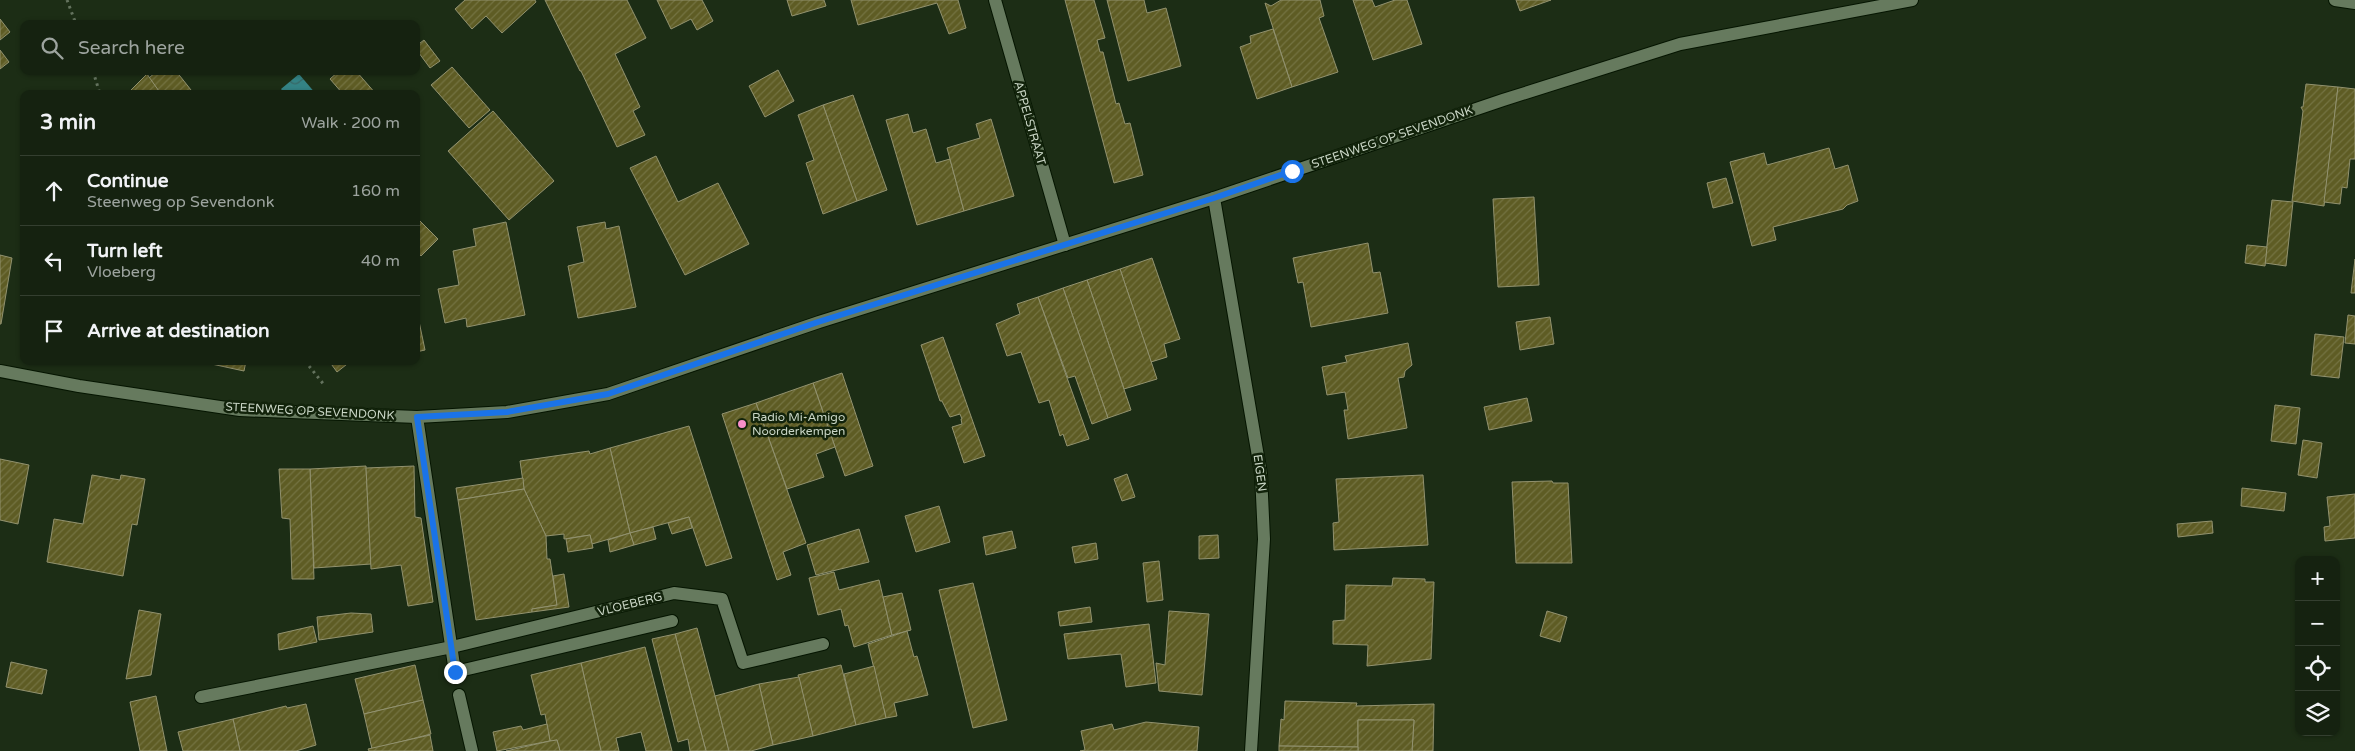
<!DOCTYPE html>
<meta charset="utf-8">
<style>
:root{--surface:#152210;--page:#222f1e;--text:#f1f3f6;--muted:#9da49f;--line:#343f30}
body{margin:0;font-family:"Varela Round",sans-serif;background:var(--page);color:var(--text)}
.controls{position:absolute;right:15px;bottom:15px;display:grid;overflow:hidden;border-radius:10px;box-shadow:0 1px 4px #0004}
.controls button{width:45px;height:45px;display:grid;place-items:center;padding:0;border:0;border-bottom:1px solid var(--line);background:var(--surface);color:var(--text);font:25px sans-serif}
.stop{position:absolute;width:15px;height:15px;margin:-11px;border:4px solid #1a73e8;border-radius:50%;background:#fff}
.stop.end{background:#1a73e8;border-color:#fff;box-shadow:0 1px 5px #0008}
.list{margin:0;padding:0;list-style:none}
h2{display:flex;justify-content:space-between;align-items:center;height:65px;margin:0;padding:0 20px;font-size:21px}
h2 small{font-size:16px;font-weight:400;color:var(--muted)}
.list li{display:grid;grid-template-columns:32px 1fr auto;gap:15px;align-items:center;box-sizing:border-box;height:70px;padding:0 20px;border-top:1px solid var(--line)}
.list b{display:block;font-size:19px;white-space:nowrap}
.list p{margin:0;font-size:16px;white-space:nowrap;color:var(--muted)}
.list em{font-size:16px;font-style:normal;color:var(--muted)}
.icon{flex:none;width:28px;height:28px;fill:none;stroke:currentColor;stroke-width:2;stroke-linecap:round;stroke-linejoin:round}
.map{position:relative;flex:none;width:2355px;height:751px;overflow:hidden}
.search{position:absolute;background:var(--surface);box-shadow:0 1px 4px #0004;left:20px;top:20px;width:400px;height:55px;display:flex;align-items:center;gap:12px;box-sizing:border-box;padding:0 18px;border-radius:10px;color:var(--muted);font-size:19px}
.panel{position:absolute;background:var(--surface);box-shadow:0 1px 4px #0004;left:20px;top:90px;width:400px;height:275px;border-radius:10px}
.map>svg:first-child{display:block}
</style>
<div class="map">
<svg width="2355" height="751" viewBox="0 0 2355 751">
<defs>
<pattern id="water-waves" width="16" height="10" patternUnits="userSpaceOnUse" patternTransform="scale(1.25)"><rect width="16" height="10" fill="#348385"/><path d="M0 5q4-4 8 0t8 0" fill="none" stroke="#386867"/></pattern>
<pattern id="building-hatch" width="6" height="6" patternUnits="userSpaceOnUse" patternTransform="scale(1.25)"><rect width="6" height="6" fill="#5e5c24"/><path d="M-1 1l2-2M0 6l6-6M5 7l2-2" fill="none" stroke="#747342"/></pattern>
</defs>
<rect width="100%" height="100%" fill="#1c2d15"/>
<polygon fill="url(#water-waves)" points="299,74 316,94 285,94 281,89"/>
<g fill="url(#building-hatch)" stroke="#92926f">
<polygon points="465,0 535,0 536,2 502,33 486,16 472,29 455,9"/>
<polygon points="545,0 627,0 646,38 615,54 640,107 633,111 645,135 617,147 581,71 580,71"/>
<polygon points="657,0 702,0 713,21 697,30 691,19 671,29"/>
<polygon points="787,0 824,0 826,6 792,16"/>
<polygon points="851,0 958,0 966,28 949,34 937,3 858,25"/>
<polygon points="1065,0 1094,0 1105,38 1097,40 1100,52 1103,52 1116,104 1119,103 1125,124 1130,123 1143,175 1114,183"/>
<polygon points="1107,0 1144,0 1147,13 1166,8 1181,66 1128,81"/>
<polygon points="1281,0 1320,0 1324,16 1319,18 1338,72 1292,87 1265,3 1271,6"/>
<polygon points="1353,0 1372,0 1375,7 1395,0 1407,0 1422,44 1373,60"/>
<polygon points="1516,0 1551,0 1520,11"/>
<polygon points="0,19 10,32 0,40"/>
<polygon points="1273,29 1292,87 1257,99 1240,47 1251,43 1250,36"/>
<polygon points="424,40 440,61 430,68 416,49 416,46"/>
<polygon points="0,50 9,62 0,69"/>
<polygon points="452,67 490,110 469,128 431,85"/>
<polygon points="778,70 794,101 765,117 749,86"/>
<polygon points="157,71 176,71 191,90 187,94 161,94 149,78"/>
<polygon points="339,71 356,71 376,94 343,94 330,79"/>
<polygon points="147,74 161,94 127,94"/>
<polygon points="2306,84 2338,87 2324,206 2292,201 2303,111 2301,107 2303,107"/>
<polygon points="2338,87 2355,89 2355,159 2350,159 2347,188 2342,187 2340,204 2324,202"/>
<polygon points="853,95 887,190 857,201 823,105"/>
<polygon points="823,105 857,201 823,214 806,163 814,160 798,115"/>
<polygon points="493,111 554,181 509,220 448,151"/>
<polygon points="908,114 913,133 926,129 936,163 950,159 964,211 917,225 886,120"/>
<polygon points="991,119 1014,196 964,211 947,148 980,138 976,124"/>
<polygon points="1829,148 1835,169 1848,165 1858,201 1847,205 1843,209 1773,227 1776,240 1752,246 1730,162 1764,153 1767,165"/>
<polygon points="656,156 678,202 718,183 749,244 685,275 630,168"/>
<polygon points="1726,178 1733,203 1713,208 1707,183"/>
<polygon points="1534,197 1539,285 1498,287 1493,199"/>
<polygon points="2272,200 2293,202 2286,266 2265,263"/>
<polygon points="416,217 438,239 421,256 416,251"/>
<polygon points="506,222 525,315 467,327 466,318 445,323 438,289 459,285 453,251 476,246 473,229"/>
<polygon points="605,222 606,229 619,226 636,307 578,318 568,266 584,262 577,227"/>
<polygon points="1368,243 1373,273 1380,272 1388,313 1311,327 1303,282 1298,283 1293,258"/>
<polygon points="2247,245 2267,247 2265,266 2245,263"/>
<polygon points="0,255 12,258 1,324 0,324"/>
<polygon points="1152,258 1180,339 1164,344 1167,357 1151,362 1120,269"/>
<polygon points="2355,259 2355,293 2351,293"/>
<polygon points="1120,269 1157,379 1124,389 1087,280"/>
<polygon points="1087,280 1131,410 1108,418 1063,288"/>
<polygon points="1063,288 1108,418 1092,424 1075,376 1068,378 1038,297"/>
<polygon points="1038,297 1089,439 1067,446 1063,434 1060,436 1049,400 1039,403 1021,352 1007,356 996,324 1020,314 1017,304"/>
<polygon points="416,307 425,350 416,352"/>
<polygon points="2348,315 2355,316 2355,344 2345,343"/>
<polygon points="1550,317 1554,344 1520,350 1516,322"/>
<polygon points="2315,334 2344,337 2339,378 2311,375"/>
<polygon points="943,337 985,456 964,463 952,427 962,424 961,419 962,419 960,414 950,417 942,401 940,401 921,345"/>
<polygon points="1408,343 1412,365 1405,371 1404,377 1398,378 1407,428 1348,439 1344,410 1348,410 1345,392 1327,395 1322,367 1347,362 1345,356"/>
<polygon points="207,361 246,361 244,371 207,363"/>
<polygon points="329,361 351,361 337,372"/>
<polygon points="842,373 873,466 845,476 813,383"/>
<polygon points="813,383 835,447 816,454 824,477 787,489 756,403"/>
<polygon points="1527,398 1532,421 1489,430 1484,407"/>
<polygon points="756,403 806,543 783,552 791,575 777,580 722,414"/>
<polygon points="2275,405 2300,408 2296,444 2271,441"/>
<polygon points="689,426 732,558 706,566 689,517 630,533 610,448"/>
<polygon points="2303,440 2322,443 2317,478 2298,475"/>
<polygon points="610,448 630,533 592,544 590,535 564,539 564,534 546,536 524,489 520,461 589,451 590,454"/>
<polygon points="0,459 29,465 18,524 0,520"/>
<polygon points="366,466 371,564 314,568 310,469"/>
<polygon points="414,466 415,517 421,518 433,602 408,606 401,565 371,569 366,468"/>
<polygon points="279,469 310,469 314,579 292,579 290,519 282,518"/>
<polygon points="1127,474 1135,497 1122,501 1114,479"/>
<polygon points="92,475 120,480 121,475 145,479 137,525 132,524 123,576 47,562 54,519 83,524"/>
<polygon points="1423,475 1428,545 1334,550 1333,523 1339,522 1336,479"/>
<polygon points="523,478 524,489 458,500 456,488"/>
<polygon points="1552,481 1553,483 1568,483 1572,563 1516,563 1512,482"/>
<polygon points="2242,488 2286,493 2284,511 2241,506"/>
<polygon points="524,489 546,536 547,559 550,559 557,605 532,609 532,612 476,620 458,500"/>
<polygon points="2355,494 2355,538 2325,541 2324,527 2330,526 2327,497"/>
<polygon points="939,506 950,542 916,552 905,516"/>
<polygon points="689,517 692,528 672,534 668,523"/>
<polygon points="2212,521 2213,533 2178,537 2177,524"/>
<polygon points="653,527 656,539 634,545 630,533"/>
<polygon points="859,529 869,562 816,575 807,545"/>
<polygon points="1012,531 1016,548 986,555 983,537"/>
<polygon points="630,533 634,545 610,552 608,540"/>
<polygon points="590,535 593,548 568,552 566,539"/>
<polygon points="1218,535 1219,558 1199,559 1199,536"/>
<polygon points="1096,543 1098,559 1075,563 1072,547"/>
<polygon points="1159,561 1163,600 1147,602 1143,563"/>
<polygon points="834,572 839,590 879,580 892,635 854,647 848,625 845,626 841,609 818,615 809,578"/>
<polygon points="564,574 569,607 532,612 532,609 557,605 553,576"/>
<polygon points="1393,578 1425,579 1425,582 1434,582 1431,659 1367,666 1368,645 1333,644 1333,621 1345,620 1346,585 1392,586"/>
<polygon points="973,583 1007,720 973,728 939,590"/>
<polygon points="902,593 911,630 892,635 883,597"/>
<polygon points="1090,607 1092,622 1060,626 1058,612"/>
<polygon points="139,610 161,614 151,675 126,679"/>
<polygon points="1169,611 1209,614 1202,695 1159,691 1156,663 1165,665"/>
<polygon points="1547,611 1567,617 1560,642 1540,636"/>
<polygon points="351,613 371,614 373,632 319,640 317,617"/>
<polygon points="1149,624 1156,683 1126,687 1121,654 1068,659 1064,634"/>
<polygon points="313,626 317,642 279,650 278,634"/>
<polygon points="697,628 715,696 729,751 706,751 675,634"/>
<polygon points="907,631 914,657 917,656 928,695 894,703 897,716 886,718 868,644"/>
<polygon points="675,634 706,751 690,751 688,739 678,742 652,639"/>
<polygon points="645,647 672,751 646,751 641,732 616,738 619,751 601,751 581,663"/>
<polygon points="11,662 47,670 42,694 6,687"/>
<polygon points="581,663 601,751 560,751 557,740 550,741 545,714 541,715 531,675"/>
<polygon points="415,665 423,700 364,714 355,679"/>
<polygon points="841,665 856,725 813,736 798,675"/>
<polygon points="874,666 886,718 856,725 844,674"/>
<polygon points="799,677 813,736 773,745 759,684"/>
<polygon points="759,684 773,745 751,751 729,751 715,696"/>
<polygon points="156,696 167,751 140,751 130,702"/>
<polygon points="423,700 431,734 372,749 364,714"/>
<polygon points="1285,701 1357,703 1356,706 1434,704 1433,751 1412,751 1414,720 1358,720 1358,747 1279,746 1281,719 1284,720"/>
<polygon points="306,704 316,745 296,751 240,751 233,719 286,706 287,708"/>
<polygon points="233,719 240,751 183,751 178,732"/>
<polygon points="1358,720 1414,720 1412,751 1358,751"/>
<polygon points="1146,722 1199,727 1197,751 1080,751 1085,750 1081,731 1112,724 1114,730"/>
<polygon points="547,724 550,741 497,751 493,732 521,726 523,730"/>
<polygon points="430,735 433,751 369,751 368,749"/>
<polygon points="557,740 560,751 506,751 550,741"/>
<polygon points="1279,746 1358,747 1358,751 1279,751"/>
</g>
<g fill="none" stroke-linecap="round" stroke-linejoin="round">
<g stroke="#051501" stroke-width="14">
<g id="minor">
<polyline points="995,0 1065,245"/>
<polyline points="2335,0 2355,3"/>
<polyline points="1214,198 1261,474 1264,539 1251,751"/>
<polyline points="0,371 79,386 240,410 417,417 507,412 608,394 819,322 1214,198 1503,100 1680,44 1912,0"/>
<polyline points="417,417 455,672 672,621"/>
<polyline points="459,695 472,751"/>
<polyline points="201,697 452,647 674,593 722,599 743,663 823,644"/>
</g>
</g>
<g stroke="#64735e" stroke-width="3" stroke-dasharray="2.5 4" stroke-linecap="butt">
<polyline points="67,0 76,24"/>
<polyline points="93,71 100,94"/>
<polyline points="305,361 325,386"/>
</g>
<use href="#minor" stroke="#667a5e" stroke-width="12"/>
</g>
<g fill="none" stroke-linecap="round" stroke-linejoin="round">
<polyline stroke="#1a73e8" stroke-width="6" points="455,672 417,417 507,412 608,394 818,322 1214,198 1292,171"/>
</g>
<circle fill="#f98fca" stroke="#12230b" stroke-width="2" cx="742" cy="424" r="5"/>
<g text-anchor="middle" stroke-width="5" stroke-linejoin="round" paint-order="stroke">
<g font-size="12" fill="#cad6c6" stroke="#12230b">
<text transform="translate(1030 123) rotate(74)" y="4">APPELSTRAAT</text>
<text transform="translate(1392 137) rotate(-19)" y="4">STEENWEG OP SEVENDONK</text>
<text transform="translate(310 411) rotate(3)" y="4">STEENWEG OP SEVENDONK</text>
<text transform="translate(1260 473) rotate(82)" y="4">EIGEN</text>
<text transform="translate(630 604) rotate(-14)" y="4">VLOEBERG</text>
</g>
<g font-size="12" fill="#cad6c6" stroke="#12230b" text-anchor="start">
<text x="752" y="421">Radio Mi-Amigo<tspan x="752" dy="14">Noorderkempen</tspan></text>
</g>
</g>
</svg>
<div class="controls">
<button>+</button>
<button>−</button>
<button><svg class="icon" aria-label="locate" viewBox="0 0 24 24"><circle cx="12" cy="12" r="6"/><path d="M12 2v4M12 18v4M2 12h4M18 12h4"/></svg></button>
<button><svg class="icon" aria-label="layers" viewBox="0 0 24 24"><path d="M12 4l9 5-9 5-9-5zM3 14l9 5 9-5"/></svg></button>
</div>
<div class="stop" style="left:1292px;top:171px"></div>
<div class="stop end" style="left:455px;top:672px"></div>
<div class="search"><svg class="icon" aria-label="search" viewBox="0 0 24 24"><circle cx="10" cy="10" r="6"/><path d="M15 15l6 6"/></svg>Search here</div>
<section class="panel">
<h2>3 min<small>Walk · 200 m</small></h2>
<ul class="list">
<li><svg class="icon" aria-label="ahead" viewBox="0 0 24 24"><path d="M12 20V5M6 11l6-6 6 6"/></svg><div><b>Continue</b><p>Steenweg op Sevendonk</p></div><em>160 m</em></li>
<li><svg class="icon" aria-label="left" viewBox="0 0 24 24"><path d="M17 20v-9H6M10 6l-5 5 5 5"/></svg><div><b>Turn left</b><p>Vloeberg</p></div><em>40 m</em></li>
<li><svg class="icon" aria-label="arrive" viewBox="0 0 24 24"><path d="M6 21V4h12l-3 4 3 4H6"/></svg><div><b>Arrive at destination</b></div></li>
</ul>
</section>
</div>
